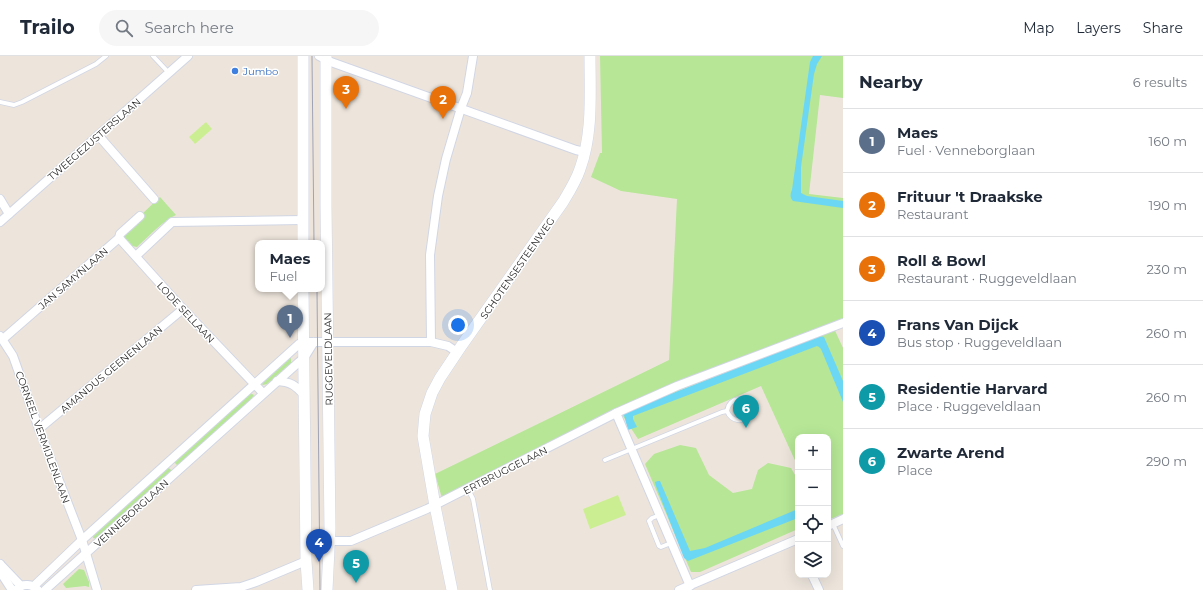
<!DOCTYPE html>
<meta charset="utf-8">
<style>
:root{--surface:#fff;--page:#f6f6f7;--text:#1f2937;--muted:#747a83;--line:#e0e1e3;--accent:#ea580c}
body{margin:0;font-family:Montserrat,sans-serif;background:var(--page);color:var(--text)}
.controls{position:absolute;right:12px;bottom:12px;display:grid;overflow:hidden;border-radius:8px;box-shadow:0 4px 16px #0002}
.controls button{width:36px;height:36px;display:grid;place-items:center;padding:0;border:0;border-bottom:1px solid var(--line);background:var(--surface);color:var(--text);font:20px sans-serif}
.you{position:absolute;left:458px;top:269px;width:14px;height:14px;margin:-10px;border:3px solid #fff;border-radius:50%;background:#1a73e8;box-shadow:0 0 0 6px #1a73e833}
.badge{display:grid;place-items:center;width:26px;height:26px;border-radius:50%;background:var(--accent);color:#fff;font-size:13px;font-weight:700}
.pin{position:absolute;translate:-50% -33px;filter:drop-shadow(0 1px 2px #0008)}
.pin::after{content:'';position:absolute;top:21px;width:14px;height:12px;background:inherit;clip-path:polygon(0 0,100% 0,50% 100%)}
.popup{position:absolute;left:255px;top:184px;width:70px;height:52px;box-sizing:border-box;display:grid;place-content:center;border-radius:8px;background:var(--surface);filter:drop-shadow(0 1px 3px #0005);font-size:13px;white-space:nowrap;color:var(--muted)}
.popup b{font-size:15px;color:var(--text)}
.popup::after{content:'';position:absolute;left:50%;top:100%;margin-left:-8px;border:8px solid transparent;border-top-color:var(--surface)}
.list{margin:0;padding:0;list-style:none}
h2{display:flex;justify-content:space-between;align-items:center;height:52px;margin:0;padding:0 16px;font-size:17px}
h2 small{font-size:13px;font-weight:400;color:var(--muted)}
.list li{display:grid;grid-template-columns:26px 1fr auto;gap:12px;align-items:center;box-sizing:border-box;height:64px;padding:0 16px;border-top:1px solid var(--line)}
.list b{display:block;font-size:15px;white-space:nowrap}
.list p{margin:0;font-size:13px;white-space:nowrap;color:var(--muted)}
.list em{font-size:13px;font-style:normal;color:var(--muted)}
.icon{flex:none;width:22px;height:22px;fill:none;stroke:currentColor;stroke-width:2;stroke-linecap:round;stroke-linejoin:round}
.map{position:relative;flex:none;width:843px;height:534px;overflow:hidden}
header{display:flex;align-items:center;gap:24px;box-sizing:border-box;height:56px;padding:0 20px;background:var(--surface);border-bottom:1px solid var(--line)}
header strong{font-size:19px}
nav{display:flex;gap:22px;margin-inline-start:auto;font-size:14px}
.search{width:280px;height:36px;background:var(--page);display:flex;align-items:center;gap:10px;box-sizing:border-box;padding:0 14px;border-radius:22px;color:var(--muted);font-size:15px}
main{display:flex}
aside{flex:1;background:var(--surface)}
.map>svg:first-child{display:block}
</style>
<header>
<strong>Trailo</strong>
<div class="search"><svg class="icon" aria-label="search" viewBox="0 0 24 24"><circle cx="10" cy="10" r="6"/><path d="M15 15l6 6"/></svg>Search here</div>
<nav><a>Map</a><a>Layers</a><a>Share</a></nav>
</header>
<main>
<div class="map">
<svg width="843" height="534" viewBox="0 0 843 534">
<rect width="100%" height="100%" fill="#ede5dc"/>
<g fill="#b6e696">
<polygon points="600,0 843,0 843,42 820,39 809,138 843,142 843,264 832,268 843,292 843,458 828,464 828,381 798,381 798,411 761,330 638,383 619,354 442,442 435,418 669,304 677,143 621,135 591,121 600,97 602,97"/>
<path d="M160 141 176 159C164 164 149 180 139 189L137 191 132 190 123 180 142 158Z"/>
<polygon points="291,300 291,307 267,328 263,329 262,328 262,325"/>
<polygon points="250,337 254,339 251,343 178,410 174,406"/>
<polygon points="680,389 696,392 709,419 733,437 752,433 758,414 768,407 791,412 798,424 798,473 700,516 691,516 645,408 654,398"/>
<polygon points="168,411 172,415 98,483 93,482 93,479"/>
<polygon points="79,513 84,514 89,526 89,531 85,530 66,532 63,528"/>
</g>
<g fill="#ccee92">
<polygon points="206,66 212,73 195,88 189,81"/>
<polygon points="618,439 626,459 590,473 583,453"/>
</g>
<g fill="#6bd7f4">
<path d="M813 0H822L817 8 814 18 801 111V137L807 140 843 145V152L793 145C790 142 790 138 792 134L810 6Z"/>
<polygon points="819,280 824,281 843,325 843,346 821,293 819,291 817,290 633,360 633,363 637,371 628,374 624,359 624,357 627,355"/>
<polygon points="658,425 660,425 690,495 705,492 798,453 798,462 688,505 684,502 656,430 655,426"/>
</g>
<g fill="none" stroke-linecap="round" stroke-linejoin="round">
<g stroke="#d1d6e4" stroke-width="5.5">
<g id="lane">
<polyline points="153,0 169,17"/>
<polyline points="0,46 14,49 22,46 96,8 106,0"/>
<path d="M739 343C746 343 755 350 750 358 743 368 731 365 727 355 728 348 732 344 739 343Z"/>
<polyline points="605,404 722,356 727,355"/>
<polyline points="468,433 473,443 490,534"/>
<polyline points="660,459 652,462 649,465 659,490 661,491 671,487"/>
<polyline points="833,468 843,490"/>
</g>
</g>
<g stroke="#d1d6e4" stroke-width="10">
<g id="street">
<polyline points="319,0 331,6 576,94 585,96"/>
<polyline points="98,79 154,143"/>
<polyline points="0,143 9,158"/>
<polyline points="0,166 188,0"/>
<polyline points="119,182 183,253 263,337"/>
<polyline points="136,200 172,166 303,164"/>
<polyline points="0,280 13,300 39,373 82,484 97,534"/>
<polyline points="3,283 119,182 120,178 140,160"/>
<polyline points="431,286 430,199 438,140 446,103 461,52 467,37 473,0"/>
<path d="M277 325C291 326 295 329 304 339"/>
<polyline points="616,357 690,530"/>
<polyline points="39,373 183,253"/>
<polyline points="828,470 843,463"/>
<polyline points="329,485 351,485 427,453 616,357 677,330 843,267"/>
<polyline points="0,508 21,530"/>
<polyline points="0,508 1,517 12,534"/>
<polyline points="812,519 819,534"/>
<polyline points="34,530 82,484 299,288 304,286 431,286 448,290 457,296"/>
<path d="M17 533C23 527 32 528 38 534"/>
<polyline points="45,534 299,306 304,302 314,286"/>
<polyline points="196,534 241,531 256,526 306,505"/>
<polyline points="679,534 798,483"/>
</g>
</g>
<g stroke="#d1d6e4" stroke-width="12">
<g id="secondary">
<polyline points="326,0 326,150 330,473 327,534"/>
<polyline points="303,187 303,0"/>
<polyline points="303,233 306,505 308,534"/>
<path d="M452 534 435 450 423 380 425 358 432 337 440 322 462 289 563 146C569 136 576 125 580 113 593 77 590 38 590 0"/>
</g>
</g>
<use href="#lane" stroke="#fff" stroke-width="4"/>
<use href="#street" stroke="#fff" stroke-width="8"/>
<use href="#secondary" stroke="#fff" stroke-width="11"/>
<g stroke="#9fa3b6" stroke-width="1">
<polyline points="312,0 314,187"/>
<polyline points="317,233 320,534"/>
</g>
</g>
<circle fill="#3f7fe0" stroke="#fff" stroke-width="1.5" cx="235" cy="15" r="4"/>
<g text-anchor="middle" stroke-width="3" stroke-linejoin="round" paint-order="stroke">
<g font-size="10" fill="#366cbe" stroke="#fff" text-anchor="start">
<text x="243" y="19">Jumbo</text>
</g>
<g font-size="10" fill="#2b2b2b" stroke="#fff">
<text transform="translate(94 83) rotate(-41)" y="4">TWEEGEZUSTERSLAAN</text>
<text transform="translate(517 212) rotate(-55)" y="4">SCHOTENSESTEENWEG</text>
<text transform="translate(73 222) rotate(-41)" y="4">JAN SAMYNLAAN</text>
<text transform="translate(186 256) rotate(47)" y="4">LODE SELLAAN</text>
<text transform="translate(328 303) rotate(-91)" y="4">RUGGEVELDLAAN</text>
<text transform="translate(111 313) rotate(-40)" y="4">AMANDUS GEENENLAAN</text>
<text transform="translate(43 381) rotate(70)" y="4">CORNEEL VERMIJLENLAAN</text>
<text transform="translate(505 414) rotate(-27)" y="4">ERTBRUGGELAAN</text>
<text transform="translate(131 457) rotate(-42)" y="4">VENNEBORGLAAN</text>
</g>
</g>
</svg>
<div class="controls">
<button>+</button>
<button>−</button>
<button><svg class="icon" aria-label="locate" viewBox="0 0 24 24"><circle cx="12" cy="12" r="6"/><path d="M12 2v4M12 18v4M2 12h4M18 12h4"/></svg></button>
<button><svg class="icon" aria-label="layers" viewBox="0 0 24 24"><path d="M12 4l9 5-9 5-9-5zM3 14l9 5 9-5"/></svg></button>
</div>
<div class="you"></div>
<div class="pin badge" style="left:290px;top:282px;background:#5c6f8a">1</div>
<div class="popup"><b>Maes</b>Fuel</div>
<div class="pin badge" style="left:443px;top:63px;background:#e8710a">2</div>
<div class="pin badge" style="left:346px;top:53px;background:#e8710a">3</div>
<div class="pin badge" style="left:319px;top:506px;background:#1a4fb4">4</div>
<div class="pin badge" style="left:356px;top:527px;background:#0f9aa8">5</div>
<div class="pin badge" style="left:746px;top:372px;background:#0f9aa8">6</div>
</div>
<aside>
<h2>Nearby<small>6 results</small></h2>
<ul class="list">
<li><span class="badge" style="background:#5c6f8a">1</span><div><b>Maes</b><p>Fuel · Venneborglaan</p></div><em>160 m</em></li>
<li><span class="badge" style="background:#e8710a">2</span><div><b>Frituur 't Draakske</b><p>Restaurant</p></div><em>190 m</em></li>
<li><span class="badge" style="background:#e8710a">3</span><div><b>Roll &amp; Bowl</b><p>Restaurant · Ruggeveldlaan</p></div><em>230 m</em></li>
<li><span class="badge" style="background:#1a4fb4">4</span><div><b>Frans Van Dijck</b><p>Bus stop · Ruggeveldlaan</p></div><em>260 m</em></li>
<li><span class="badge" style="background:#0f9aa8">5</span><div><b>Residentie Harvard</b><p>Place · Ruggeveldlaan</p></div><em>260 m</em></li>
<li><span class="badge" style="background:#0f9aa8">6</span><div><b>Zwarte Arend</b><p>Place</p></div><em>290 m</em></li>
</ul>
</aside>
</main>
